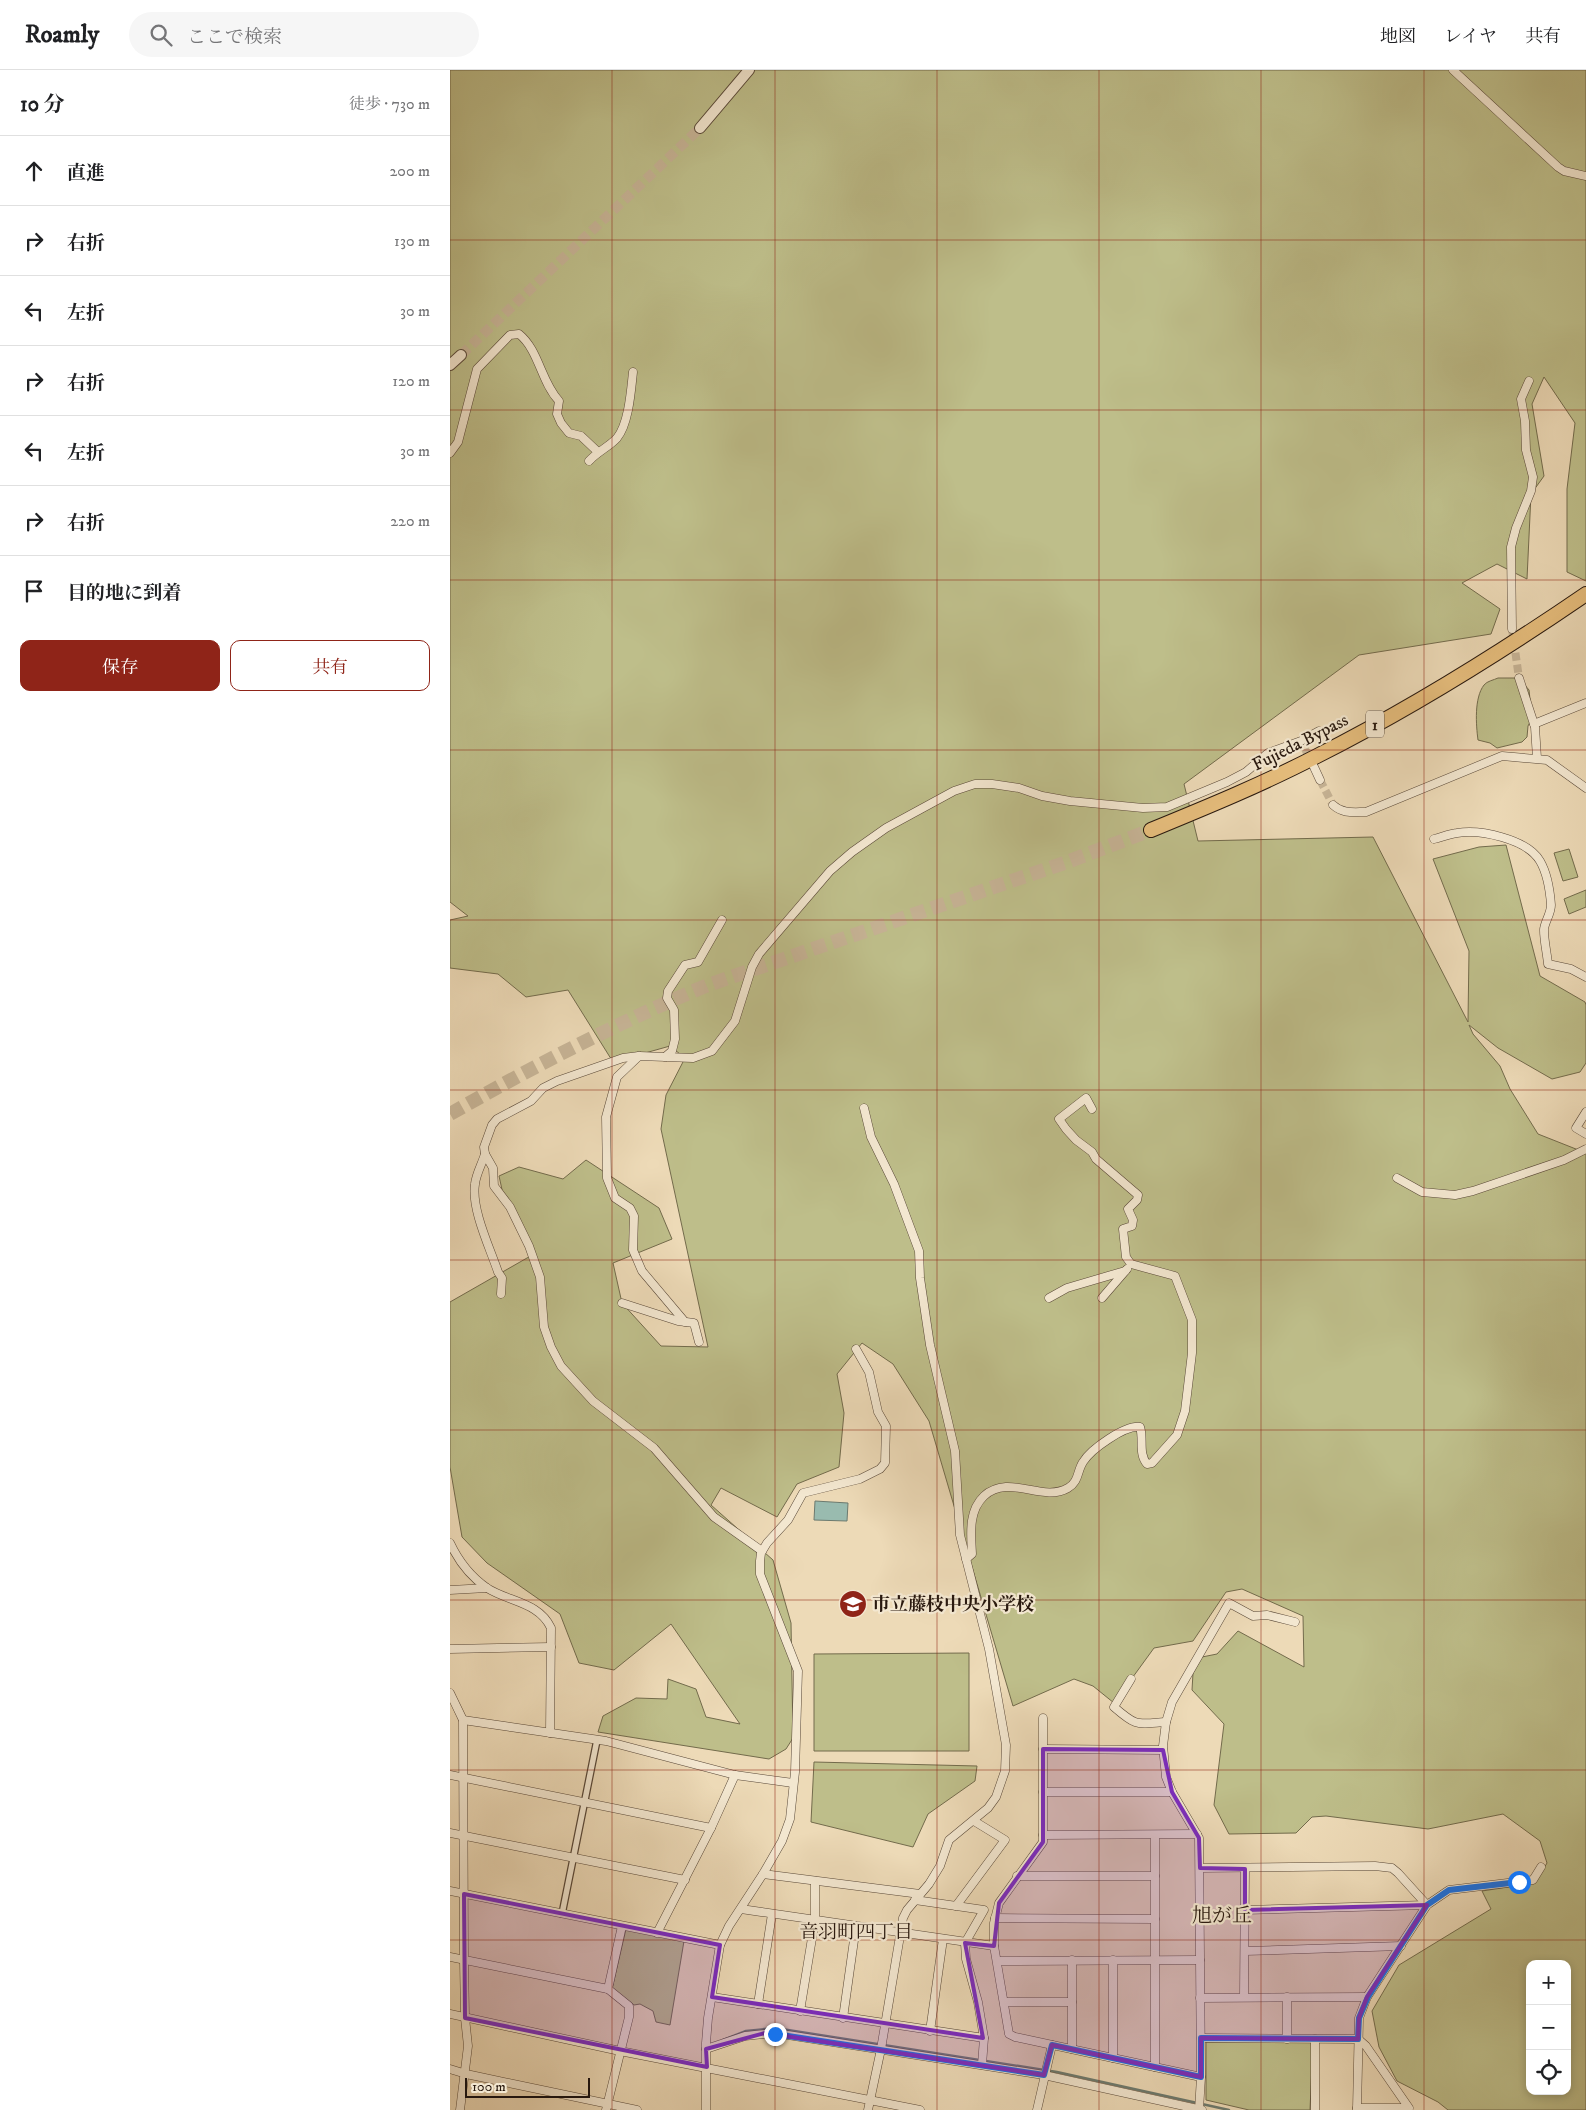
<!DOCTYPE html>
<html lang="ja">
<meta charset="utf-8">
<style>
:root{--surface:#fff;--page:#f6f6f6;--text:#202124;--muted:#757577;--line:#e0e0e0;--accent:#8f2418}
body{margin:0;font-family:"IM FELL DW Pica","Noto Serif JP",serif;background:var(--page);color:var(--text)}
.controls{position:absolute;right:15px;bottom:15px;display:grid;overflow:hidden;border-radius:10px;box-shadow:0 2px 8px #0003}
.controls button{width:45px;height:45px;display:grid;place-items:center;padding:0;border:0;border-bottom:1px solid var(--line);background:var(--surface);color:var(--text);font:25px sans-serif}
.scale{position:absolute;left:15px;bottom:12px;width:125px;box-sizing:border-box;padding-left:5px;border:2px solid #28180e;border-top:0;font-size:14px;line-height:18px;white-space:nowrap;color:#28180e;-webkit-text-stroke:4px #f3e7d0;paint-order:stroke}
.stop{position:absolute;width:15px;height:15px;margin:-11px;border:4px solid #1a73e8;border-radius:50%;background:#fff}
.stop.end{background:#1a73e8;border-color:#fff;box-shadow:0 1px 5px #0008}
.list{margin:0;padding:0;list-style:none}
h2{display:flex;justify-content:space-between;align-items:center;height:65px;margin:0;padding:0 20px;font-size:21px}
h2 small{font-size:16px;font-weight:400;color:var(--muted)}
.list li{display:grid;grid-template-columns:32px 1fr auto;gap:15px;align-items:center;box-sizing:border-box;height:70px;padding:0 20px;border-top:1px solid var(--line)}
.list b{display:block;font-size:19px;white-space:nowrap}
.list em{font-size:16px;font-style:normal;color:var(--muted)}
.actions{display:flex;gap:10px;padding:15px 20px}
.actions a{flex:1;padding:11px 0;border:1px solid var(--accent);border-radius:10px;text-align:center;font-size:18px;color:var(--accent)}
.actions .main{background:var(--accent);color:#fff}
.icon{flex:none;width:28px;height:28px;fill:none;stroke:currentColor;stroke-width:2;stroke-linecap:round;stroke-linejoin:round}
.map{position:relative;flex:none;width:1136px;height:2040px;overflow:hidden}
header{display:flex;align-items:center;gap:30px;box-sizing:border-box;height:70px;padding:0 25px;background:var(--surface);border-bottom:1px solid var(--line)}
header strong{font-size:24px}
nav{display:flex;gap:28px;margin-inline-start:auto;font-size:18px}
.search{width:350px;height:45px;background:var(--page);display:flex;align-items:center;gap:12px;box-sizing:border-box;padding:0 18px;border-radius:28px;color:var(--muted);font-size:19px}
main{display:flex}
aside{flex:1;background:var(--surface)}
.map>svg:first-child{display:block}
</style>
<header>
<strong>Roamly</strong>
<div class="search"><svg class="icon" aria-label="search" viewBox="0 0 24 24"><circle cx="10" cy="10" r="6"/><path d="M15 15l6 6"/></svg>ここで検索</div>
<nav><a>地図</a><a>レイヤ</a><a>共有</a></nav>
</header>
<main>
<aside>
<h2>10 分<small>徒歩 · 730 m</small></h2>
<ul class="list">
<li><svg class="icon" aria-label="ahead" viewBox="0 0 24 24"><path d="M12 20V5M6 11l6-6 6 6"/></svg><div><b>直進</b></div><em>200 m</em></li>
<li><svg class="icon" aria-label="right" viewBox="0 0 24 24"><path d="M7 20v-9h11M14 6l5 5-5 5"/></svg><div><b>右折</b></div><em>130 m</em></li>
<li><svg class="icon" aria-label="left" viewBox="0 0 24 24"><path d="M17 20v-9H6M10 6l-5 5 5 5"/></svg><div><b>左折</b></div><em>30 m</em></li>
<li><svg class="icon" aria-label="right" viewBox="0 0 24 24"><path d="M7 20v-9h11M14 6l5 5-5 5"/></svg><div><b>右折</b></div><em>120 m</em></li>
<li><svg class="icon" aria-label="left" viewBox="0 0 24 24"><path d="M17 20v-9H6M10 6l-5 5 5 5"/></svg><div><b>左折</b></div><em>30 m</em></li>
<li><svg class="icon" aria-label="right" viewBox="0 0 24 24"><path d="M7 20v-9h11M14 6l5 5-5 5"/></svg><div><b>右折</b></div><em>220 m</em></li>
<li><svg class="icon" aria-label="arrive" viewBox="0 0 24 24"><path d="M6 21V4h12l-3 4 3 4H6"/></svg><div><b>目的地に到着</b></div></li>
</ul>
<div class="actions"><a class="main">保存</a><a>共有</a></div>
</aside>
<div class="map">
<svg width="1136" height="2040" viewBox="0 0 1136 2040">
<rect width="100%" height="100%" fill="#eddab7"/>
<filter id="stains"><feTurbulence type="fractalNoise" baseFrequency=".004" numOctaves="4"/><feColorMatrix values="0 0 0 0 .2 0 0 0 0 .09 0 0 0 0 .02 0 0 0 .5 -.17"/></filter>
<radialGradient id="worn" r=".72"><stop offset=".6" stop-color="#630" stop-opacity="0"/><stop offset="1" stop-color="#630" stop-opacity=".3"/></radialGradient>
<g fill="#bebe8a" stroke="#736b4c" fill-rule="evenodd">
<path d="M0 0H1136V511L1117 502V419L1125 353 1094 307 1082 334 1094 406 1081 424 1077 509 1047 494 1012 513 1050 539 1041 564 909 585 734 714 748 771 923 767 1018 952 1019 881 983 789 1029 777 1056 775 1090 906 1135 932 1136 935V993L1130 1002 1102 1009 1048 978 1019 955 1023 964 1050 996 1060 1019 1088 1064 1136 1083V2040H998L988 2032 947 2011 929 1977 922 1941 949 1895 1041 1839 1032 1821 1085 1813 1097 1793 1090 1771 1053 1744 978 1759 876 1746 862 1747 846 1763 779 1764 764 1735 774 1654 742 1620 743 1603 752 1587 767 1584 788 1561 854 1597 853 1546 792 1519 776 1522 743 1571 704 1578 664 1633 643 1616 624 1609 563 1636 479 1351 443 1294 412 1273 387 1304 394 1343 389 1397 347 1414 327 1447 271 1418 261 1435 323 1490 341 1553 343 1668 336 1679 319 1689 148 1662 153 1646 186 1628 217 1629 218 1609 246 1619 256 1647 290 1654 221 1554 164 1600 129 1593 110 1544 37 1493 12 1467 0 1397V1232L84 1184 53 1124 49 1106 69 1097 113 1109 136 1090 209 1138 222 1169 163 1193 172 1233 211 1276 258 1277 211 1059 216 1025 235 988 220 976 163 992 118 920 76 927 48 904 0 898V850L18 846 0 832ZM1080 1894H1117V2021H1080Z"/>
<path d="M1048 608H1069L1079 620 1082 648 1078 656 1077 667 1072 672 1047 678 1040 673 1028 670C1026 655 1024 628 1034 615 1037 611 1044 610 1048 608Z"/>
<polygon points="1119,779 1128,807 1113,811 1104,783"/>
<polygon points="1136,820 1136,837 1119,844 1114,829"/>
<polygon points="519,1583 519,1681 364,1681 364,1584"/>
<polygon points="364,1692 527,1696 525,1711 478,1744 463,1777 361,1752"/>
<polygon points="176,1859 234,1871 220,1955 206,1952 203,1941 190,1934 184,1935 162,1919"/>
<polygon points="756,1972 863,1972 860,2040 799,2040 756,2030"/>
</g>
<polygon fill="#99bbaf" stroke="#6c7a6f" points="365,1431 398,1433 397,1451 364,1450"/>
<g fill="none" stroke-linecap="round" stroke-linejoin="round">
<polyline stroke="#6c7a6f" stroke-width="2.5" points="273,1970 296,1961 325,1958 607,2002 779,2040"/>
<g stroke="#c6b395" stroke-width="8" stroke-dasharray="8 4" stroke-linecap="butt">
<polyline points="1062,559 1069,608"/>
<polyline points="855,679 861,691"/>
<polyline points="870,710 883,735"/>
</g>
<polyline stroke="#c6b395" stroke-width="10" stroke-dasharray="10 5" stroke-linecap="butt" points="11,285 250,58"/>
<path stroke="#c6b395" stroke-width="14" stroke-dasharray="14 7" stroke-linecap="butt" d="M0 1044C84 996 169 952 258 915L617 792 701 760"/>
<g stroke="#594838" stroke-width="8">
<polyline id="pedestrian" points="112,1844 147,1670"/>
</g>
<g stroke="#594838" stroke-width="9">
<g id="minor">
<polyline points="1003,0 1108,97 1114,101 1136,106"/>
<path d="M0 383 8 372 27 299 60 265 69 264C89 280 91 312 109 331L107 344 111 353 119 363 131 366 148 382"/>
<path d="M139 391C147 382 160 376 167 368 179 353 181 320 183 302"/>
<polyline points="1062,559 1061,477 1066,458 1081,421 1083,407 1076,380 1075,351 1071,329 1079,311"/>
<polyline points="1069,608 1085,657 1087,688"/>
<polyline points="1084,654 1136,633"/>
<polyline points="864,697 870,710"/>
<path d="M883 735C893 744 903 742 916 742L1052 686 1097 690 1136 718"/>
<path d="M984 769C992 767 999 764 1007 763 1030 759 1077 769 1090 791 1097 803 1100 821 1101 835 1101 844 1094 853 1094 860 1094 871 1097 883 1098 894L1121 899 1136 907"/>
<polyline points="189,986 167,1007 156,1047 157,1108 165,1128 180,1138 184,1146 183,1180 192,1201 235,1252"/>
<polyline points="215,987 222,981 225,969 224,940 217,928 218,921 235,895 248,892 272,850"/>
<polyline points="414,1038 421,1067 444,1114 469,1181 470,1208 480,1275 505,1381 510,1465 539,1579 556,1675 555,1701 546,1727 538,1738 499,1770 490,1796 479,1814 457,1840 453,1848 431,1979 418,2040"/>
<polyline points="1136,1042 1126,1058 1136,1064"/>
<path d="M35 1084C32 1094 26 1104 25 1114 21 1139 40 1178 48 1202L52 1208 51 1224"/>
<polyline points="947,1108 972,1122 1005,1125 1023,1121 1114,1090 1136,1079"/>
<polyline points="599,1228 617,1218 675,1201"/>
<polyline points="652,1228 677,1199"/>
<polyline points="172,1233 228,1251 244,1253 249,1272"/>
<path d="M0 1473C8 1490 21 1507 37 1518 59 1532 89 1532 101 1558L100 1663"/>
<polyline points="312,1481 264,1447 204,1378 143,1331 111,1296 101,1277 94,1257 90,1207 79,1176 60,1137 44,1116 43,1098 35,1084 34,1077 42,1055 47,1049 81,1031 93,1018 107,1011 173,988 189,986 243,988 262,981 285,951 302,897 309,884 380,801 402,782 436,758 504,721 525,714 542,714 569,718 592,726 620,731 693,738 717,737 777,712 796,702 818,683 851,671 869,661"/>
<path d="M516 1489 522 1484C521 1465 518 1441 534 1426 559 1403 592 1433 618 1418 629 1412 627 1401 633 1392 641 1379 675 1355 690 1357 694 1369 688 1383 697 1394L702 1393 727 1365 735 1341 742 1283V1250L725 1206 681 1194 676 1187 673 1159 682 1156 683 1150 678 1139 687 1130 688 1125 646 1089 642 1082 626 1070 616 1059 609 1049 636 1028 642 1039"/>
<polyline points="0,1520 37,1518"/>
<polyline points="0,1579 101,1577"/>
<path d="M681 1609 664 1637C687 1657 686 1654 716 1652"/>
<polyline points="0,1623 13,1650 14,1890 15,1948 18,1976 10,2040"/>
<polyline points="593,1648 593,1772 549,1833 544,1853 544,1876 559,1964 565,1967 751,2007"/>
<polyline points="13,1650 156,1671 285,1705 343,1713"/>
<polyline points="593,1679 713,1680"/>
<polyline points="0,1705 261,1758"/>
<polyline points="593,1722 722,1722"/>
<polyline points="0,1763 235,1810"/>
<polyline points="593,1765 747,1764"/>
<polyline points="750,1798 925,1796 942,1798 948,1803 977,1835"/>
<polyline points="313,1804 470,1824"/>
<polyline points="567,1806 705,1806"/>
<polyline points="0,1821 270,1875"/>
<polyline points="465,1830 534,1840 515,1873 516,1889 528,1932 534,1968 532,1995"/>
<polyline points="506,1836 555,1770 524,1751"/>
<polyline points="291,1839 544,1876"/>
<polyline points="795,1840 977,1835"/>
<polyline points="545,1848 705,1849"/>
<polyline points="207,1863 261,1758 285,1705"/>
<polyline points="795,1881 951,1876"/>
<polyline points="0,1887 158,1919 179,1936 179,1947 156,2040"/>
<polyline points="622,1890 622,1979"/>
<polyline points="663,1890 663,1988"/>
<polyline points="548,1891 750,1890"/>
<polyline points="158,1919 172,1856"/>
<polyline points="262,1927 534,1968"/>
<polyline points="794,1927 795,1799"/>
<polyline points="837,1927 837,1969"/>
<polyline points="750,1928 917,1927"/>
<polyline points="554,1932 622,1932"/>
<polyline points="308,1934 322,1844"/>
<polyline points="350,1941 365,1850 365,1811"/>
<polyline points="0,1944 170,1981 470,2040"/>
<polyline points="393,1948 406,1856"/>
<polyline points="480,1961 493,1869"/>
<polyline points="751,1968 908,1969 916,1976 959,2038 907,2038"/>
<polyline points="256,1979 295,1966 325,1963 594,2005 752,2040"/>
<polyline points="705,1997 705,1765"/>
<polyline points="0,1999 16,2004 187,2040"/>
<polyline points="256,2040 256,1973 258,1948 270,1875 279,1856 313,1804 332,1771 340,1749 345,1702 348,1601 310,1504 310,1491 311,1483 317,1473 338,1450 353,1423 410,1409 430,1399 435,1393 436,1356 428,1342 419,1302 406,1279"/>
<polyline points="587,2040 602,1975"/>
<polyline points="749,2040 751,2007 749,1768 722,1722 716,1707 713,1676 716,1652 722,1632 779,1533 803,1546 817,1545 845,1552"/>
<polyline points="865,2040 865,1969"/>
<polyline points="907,2040 909,1948 917,1927 977,1835 999,1820 1083,1810 1091,1797"/>
</g>
</g>
<g stroke="#594838" stroke-width="12">
<g id="tertiary">
<polyline points="250,58 299,0"/>
<polyline points="0,295 11,285"/>
</g>
</g>
<g stroke="#28180e" stroke-width="16">
<path id="motorway" d="M701 760C757 737 813 714 867 686 960 639 1050 583 1136 524"/>
</g>
<use href="#pedestrian" stroke="#f3e7d0" stroke-width="5.5"/>
<use href="#minor" stroke="#f3e7d0" stroke-width="8"/>
<use href="#tertiary" stroke="#f3e7d0" stroke-width="10"/>
<use href="#motorway" stroke="#e6bd7c" stroke-width="14"/>
</g>
<g fill="none" stroke-linecap="round" stroke-linejoin="round">
<polyline stroke="#1a73e8" stroke-width="6" points="325,1964 594,2005 602,1975 751,2007 751,1968 908,1969 909,1948 918,1927 977,1835 999,1820 1069,1812"/>
</g>
<path fill="#7b2cbf" fill-opacity="0.2" stroke="#7b2cbf" stroke-width="4" stroke-linejoin="round" d="M593 1679 713 1680 722 1722 749 1768 750 1798 795 1799V1840L977 1835 917 1927 909 1948 908 1969 751 1968V2007L602 1975 594 2005 315 1963 256 1979 257 1997 15 1948 14 1824 270 1875 262 1927 533 1968 515 1873 544 1876 549 1833 593 1772Z"/>
<path fill="none" stroke="#8f2418" stroke-width="1" stroke-opacity="0.55" d="M162 0V2040M325 0V2040M487 0V2040M649 0V2040M811 0V2040M974 0V2040M0 170H1136M0 340H1136M0 510H1136M0 680H1136M0 850H1136M0 1020H1136M0 1190H1136M0 1360H1136M0 1530H1136M0 1700H1136M0 1870H1136"/>
<defs>
<g id="school-disc" transform="scale(1.4375)"><circle r="9.5" fill="#8f2418" stroke="#f3e7d0"/><path d="M0-5L7-2L0 1L-7-2ZM-4 1L0 2.5L4 1V4Q0 6-4 4Z" fill="#fff"/></g>
</defs>
<g fill-rule="evenodd">
<use href="#school-disc" x="403" y="1534"/>
</g>
<g text-anchor="middle" stroke-width="4.5" stroke-linejoin="round" paint-order="stroke">
<rect fill="#f3e7d0" stroke="#655648" stroke-width="1" x="916" y="640.5" width="18" height="27" rx="4"/>
<g font-size="16" font-weight="bold" fill="#28180e">
<text x="925" y="660">1</text>
</g>
<g font-size="18" fill="#28180e" stroke="#f3e7d0">
<text transform="translate(850 672) rotate(-27)" y="6">Fujieda Bypass</text>
</g>
<g font-size="18" font-weight="bold" fill="#28180e" stroke="#f3e7d0" text-anchor="start">
<text x="422" y="1540">市立藤枝中央小学校</text>
</g>
<g font-size="19" fill="#28180e" stroke="#f3e7d0">
<text x="406" y="1868">音羽町四丁目</text>
</g>
<g font-size="20" fill="#28180e" stroke="#f3e7d0">
<text x="772" y="1852">旭が丘</text>
</g>
</g>
<rect width="100%" height="100%" filter="url(#stains)"/>
<rect width="100%" height="100%" fill="url(#worn)"/>
</svg>
<div class="controls">
<button>+</button>
<button>−</button>
<button><svg class="icon" aria-label="locate" viewBox="0 0 24 24"><circle cx="12" cy="12" r="6"/><path d="M12 2v4M12 18v4M2 12h4M18 12h4"/></svg></button>
</div>
<div class="scale">100 m</div>
<div class="stop" style="left:1069px;top:1812px"></div>
<div class="stop end" style="left:325px;top:1964px"></div>
</div>
</main>
